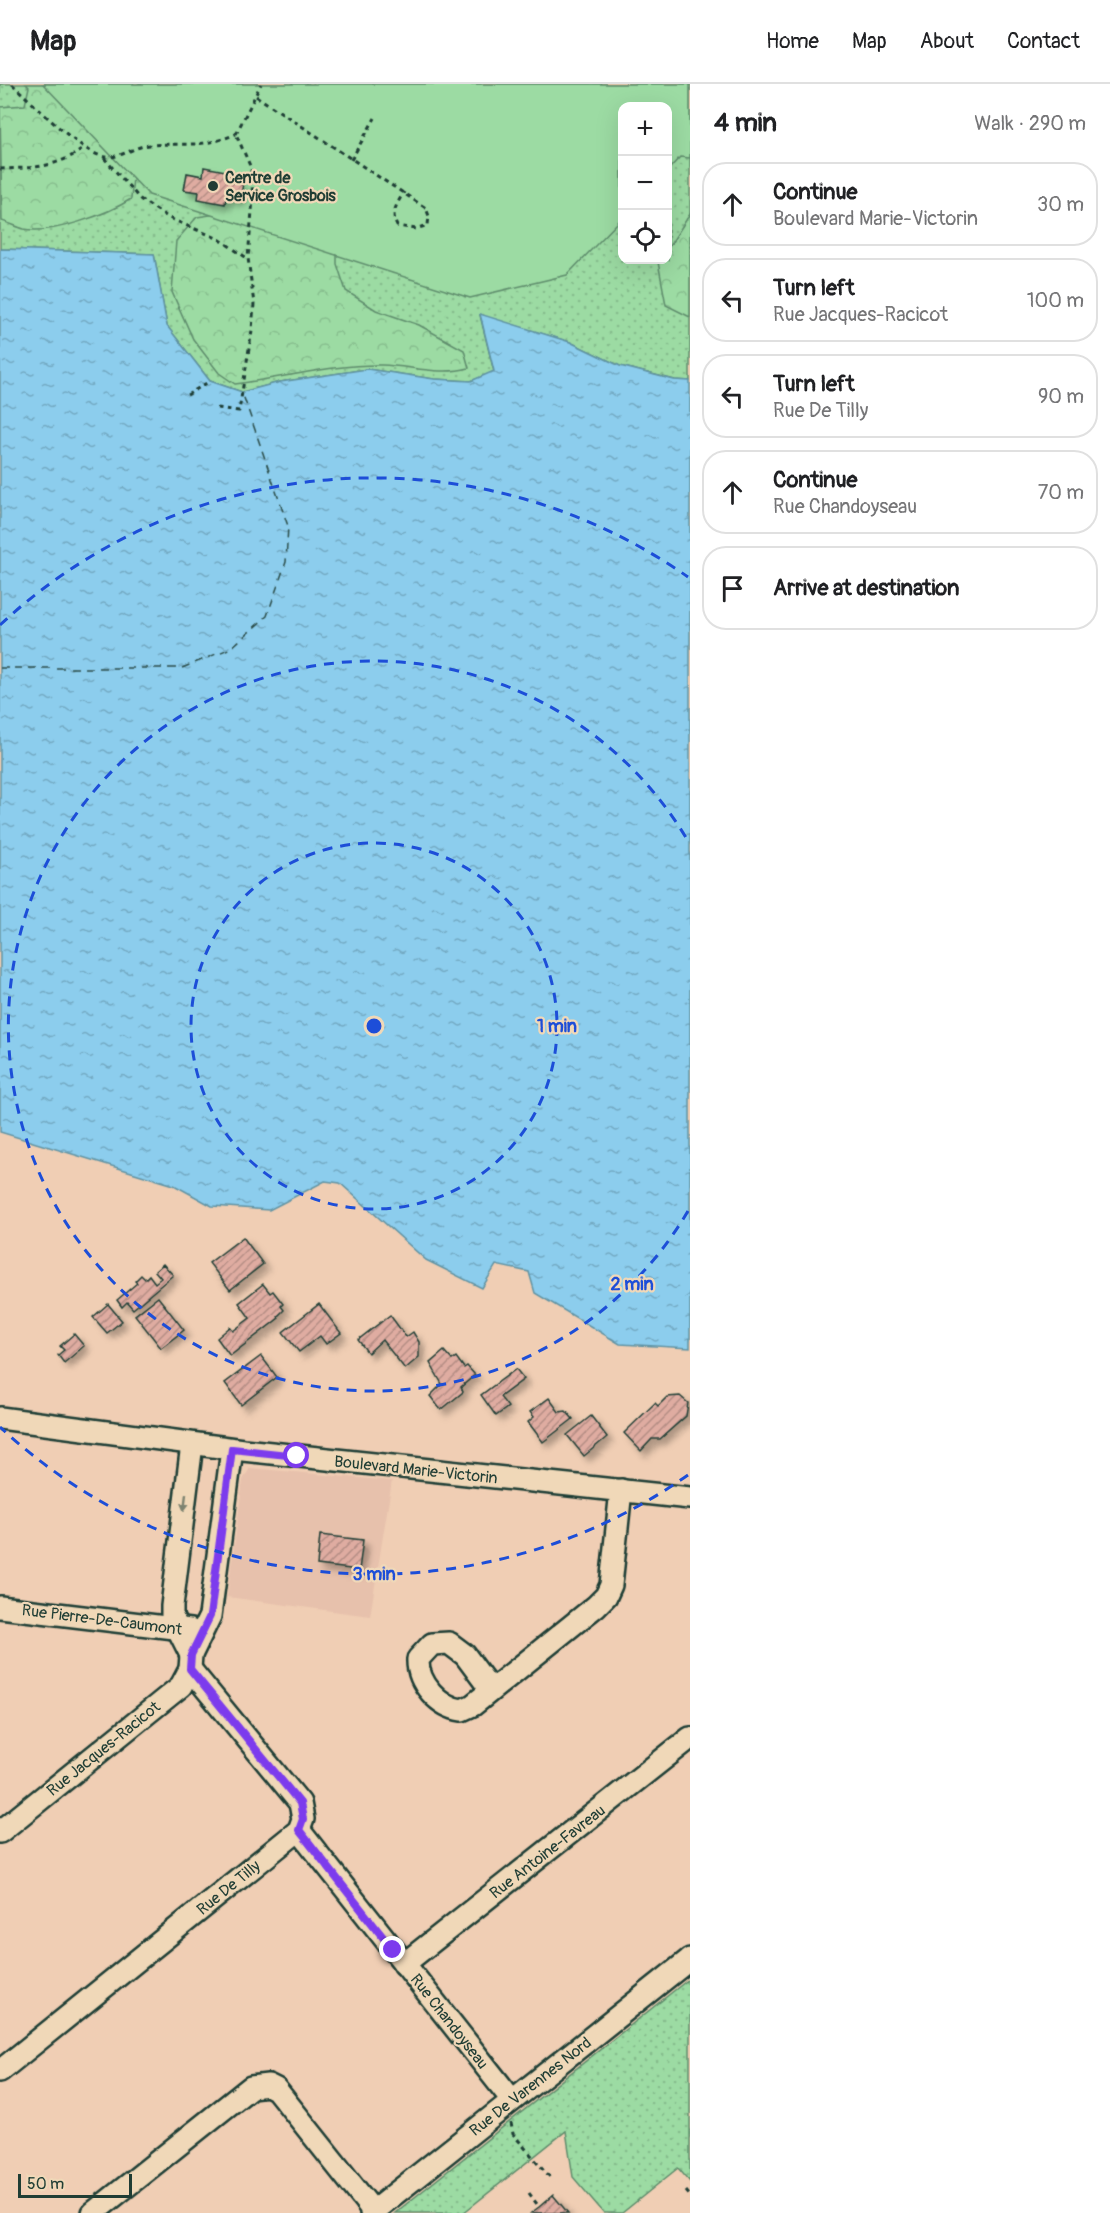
<!DOCTYPE html>
<meta charset="utf-8">
<style>
:root{--surface:#fff;--page:#f2f2f2;--text:#202124;--muted:#757577;--line:#e0e0e0}
body{margin:0;font-family:Pangolin,sans-serif;background:var(--page);color:var(--text)}
.controls{position:absolute;right:18px;top:18px;display:grid;overflow:hidden;border-radius:12px;box-shadow:0 6px 24px #0002}
.controls button{width:54px;height:54px;display:grid;place-items:center;padding:0;border:0;border-bottom:2px solid var(--line);background:var(--surface);color:var(--text);font:30px sans-serif}
.scale{position:absolute;left:18px;bottom:15px;width:114px;box-sizing:border-box;padding-left:6px;border:3px solid #1f3d34;border-top:0;font-size:16px;line-height:21px;white-space:nowrap;color:#1f3d34;-webkit-text-stroke:4px #f0d8b8;paint-order:stroke}
.stop{position:absolute;width:18px;height:18px;margin:-14px;border:4px solid #7c3aed;border-radius:50%;background:#fff}
.stop.end{background:#7c3aed;border-color:#fff;box-shadow:0 2px 6px #0008}
.list{margin:0;padding:0;list-style:none}
h2{display:flex;justify-content:space-between;align-items:center;height:78px;margin:0;padding:0 24px;font-size:26px}
h2 small{font-size:20px;font-weight:400;color:var(--muted)}
.list li{display:grid;grid-template-columns:39px 1fr auto;gap:18px;align-items:center;box-sizing:border-box;height:84px;margin:0 12px 12px;padding:0 12px;border:2px solid var(--line);border-radius:24px}
.list b{display:block;font-size:22px;white-space:nowrap}
.list p{margin:0;font-size:20px;white-space:nowrap;color:var(--muted)}
.list em{font-size:20px;font-style:normal;color:var(--muted)}
.icon{flex:none;width:33px;height:33px;fill:none;stroke:currentColor;stroke-width:2;stroke-linecap:round;stroke-linejoin:round}
.map{position:relative;flex:none;width:690px;height:2129px;overflow:hidden}
header{display:flex;align-items:center;gap:36px;box-sizing:border-box;height:84px;padding:0 30px;background:var(--surface);border-bottom:2px solid var(--line)}
header strong{font-size:28px}
nav{display:flex;gap:33px;margin-inline-start:auto;font-size:21px}
main{display:flex}
aside{flex:1;background:var(--surface)}
.map>svg:first-child{display:block}
</style>
<header>
<strong>Map</strong>
<nav><a>Home</a><a>Map</a><a>About</a><a>Contact</a></nav>
</header>
<main>
<div class="map">
<svg width="690" height="2129" viewBox="0 0 690 2129">
<defs>
<pattern id="grass-dots" width="8" height="8" patternUnits="userSpaceOnUse" patternTransform="scale(1.5)"><rect width="8" height="8" fill="#9cdba3"/><path d="M2 2h.1M6 6h.1" fill="none" stroke="#86bd8d" stroke-width="1.8" stroke-linecap="round"/></pattern>
<pattern id="forest-crowns" width="20" height="18" patternUnits="userSpaceOnUse" patternTransform="scale(1.5)"><rect width="20" height="18" fill="#9cdba3"/><path d="M2 6a3 3 0 1 1 6 0M12 15a3 3 0 1 1 6 0" fill="none" stroke="#86bd8d"/></pattern>
<pattern id="water-ripples" width="26" height="14" patternUnits="userSpaceOnUse" patternTransform="scale(1.5)"><rect width="26" height="14" fill="#8ccded"/><path d="M2 4q2-2 4 0t4 0M15 11q2-2 4 0t4 0" fill="none" stroke="#72a8c1"/></pattern>
<pattern id="building-hatch" width="6" height="6" patternUnits="userSpaceOnUse" patternTransform="scale(1.5)"><rect width="6" height="6" fill="#dfaca1"/><path d="M-1 1l2-2M0 6l6-6M5 7l2-2" fill="none" stroke="#b48d84"/></pattern>
<filter id="shadow"><feDropShadow dx="5.5" dy="5.5" stdDeviation="3" flood-color="#0004"/></filter>
</defs>
<rect width="100%" height="100%" fill="#f0ceb4"/>
<filter id="ink" filterUnits="userSpaceOnUse"><feTurbulence type="fractalNoise" baseFrequency=".0167" numOctaves="2"/><feDisplacementMap in="SourceGraphic" scale="12" xChannelSelector="R" yChannelSelector="G"/><feConvolveMatrix kernelMatrix="1 2 1 2 8 2 1 2 1" color-interpolation-filters="sRGB"/></filter>
<g filter="url(#ink)">
<polygon fill="#e7c1ac" points="250,1384 392,1397 370,1532 227,1513 243,1396"/>
<g fill="url(#grass-dots)" stroke="#5e8c6c" stroke-width="1.5" fill-rule="evenodd">
<path d="M0 0H690V297L675 296 620 282 570 258 480 231 494 288 471 297 434 295 367 285 280 298 242 308 210 297 167 242 154 170 0 165ZM622 22H668V176H622Z"/>
<polygon points="690,1894 690,2098 678,2084 622,2129 604,2129 573,2093 566,2047 463,2129 395,2129"/>
</g>
<g fill="url(#forest-crowns)" stroke="#5e8c6c" stroke-width="1.5">
<path d="M26 0H98L133 93 131 115C108 130 51 151 24 145 17 143 9 139 2 137L0 23 25 21 29 3Z"/>
<path d="M230 128 337 156V180L346 207 376 226 419 241 464 266 469 284C440 292 411 282 382 281 333 280 284 294 235 300L219 289 193 255 172 208 176 157 197 133Z"/>
<polygon points="690,130 690,233 666,221 658,178 668,176 668,164"/>
</g>
<polygon fill="#9cdba3" stroke="#5e8c6c" stroke-width="1.5" points="43,0 690,0 690,74 680,73 668,86 668,22 622,22 622,134 567,191 470,214 149,111"/>
<polygon fill="url(#water-ripples)" stroke="#6093a3" stroke-width="1.5" points="0,165 154,170 167,242 210,297 242,308 280,298 367,285 434,295 471,297 494,287 480,230 570,258 620,282 674,296 690,297 690,1264 620,1260 535,1209 529,1188 496,1181 482,1204 426,1176 340,1099 325,1097 269,1126 212,1122 174,1101 0,1048"/>
<g fill="none" stroke-linecap="round" stroke-linejoin="round">
<polyline stroke="#2a4b46" stroke-width="1.5" stroke-dasharray="8 6" stroke-linecap="butt" points="0,584 182,584 231,564 267,532 286,478 288,442 242,308"/>
</g>
<g fill="url(#building-hatch)" stroke="#1f3d34" stroke-width="1.5" filter="url(#shadow)">
<polygon points="204,83 231,88 229,97 243,99 240,117 226,114 225,120 198,115 199,108 184,106 187,89 203,92"/>
<polygon points="243,1153 263,1180 230,1206 209,1179"/>
<polygon points="163,1180 173,1191 133,1225 127,1218 122,1223 117,1216 137,1199 135,1197 141,1191 145,1195 149,1191 155,1199 161,1194 155,1187"/>
<polygon points="263,1200 270,1209 273,1207 283,1220 281,1222 284,1226 278,1232 279,1234 230,1272 217,1254 230,1243 233,1247 250,1234 239,1219"/>
<polygon points="158,1213 184,1246 161,1264 135,1231"/>
<polygon points="108,1220 122,1237 107,1249 93,1233"/>
<polygon points="319,1220 341,1249 326,1260 320,1252 299,1268 283,1248"/>
<polygon points="390,1231 406,1253 413,1248 419,1258 419,1273 405,1285 382,1256 368,1269 358,1256"/>
<polygon points="74,1250 84,1262 64,1279 58,1271 64,1266 60,1262"/>
<polygon points="444,1267 452,1276 456,1273 464,1284 467,1282 475,1291 461,1303 463,1308 441,1326 430,1312 442,1300 430,1279"/>
<polygon points="261,1272 277,1293 241,1321 225,1299"/>
<polygon points="516,1285 524,1295 500,1313 508,1323 496,1332 481,1311"/>
<polygon points="680,1312 688,1319 686,1332 660,1355 652,1355 641,1367 624,1349 655,1319 658,1322 667,1313"/>
<polygon points="549,1314 559,1328 566,1327 573,1335 543,1358 528,1338 534,1333 530,1328"/>
<polygon points="591,1332 607,1353 584,1372 567,1351"/>
<polygon points="320,1451 363,1456 359,1486 317,1481"/>
<polygon points="553,2111 568,2129 531,2129 539,2123"/>
</g>
<g fill="none" stroke-linecap="round" stroke-linejoin="round">
<g stroke="#1f3d34" stroke-width="26">
<g id="minor">
<polyline points="0,1334 243,1366 690,1414"/>
<polyline points="0,1523 190,1546"/>
<polyline points="191,1571 172,1533 172,1522 192,1360"/>
<path d="M491 1606 465 1571 449 1559 432 1560 418 1575C417 1599 439 1623 462 1626L473 1621 596 1522 606 1512 611 1501 621 1406"/>
<polyline points="299,1746 512,2016"/>
<polyline points="0,1748 181,1602 190,1585 191,1571 210,1532 232,1365"/>
<polyline points="404,1880 690,1654"/>
<polyline points="0,1987 299,1746 303,1735 300,1719 190,1585"/>
<polyline points="93,2129 251,2003 268,2001 276,2005 373,2127"/>
<polyline points="371,2129 690,1875"/>
</g>
</g>
<g stroke="#1f3d34" stroke-width="3" stroke-dasharray="4.5 4.5" stroke-linecap="butt">
<path d="M12 0C31 17 84 72 106 73 122 74 134 62 150 61 186 58 200 65 236 50"/>
<path d="M256 12 426 124 429 132 428 141 416 145 397 142C390 129 397 120 404 108"/>
<polyline points="236,50 261,0"/>
<polyline points="104,74 140,115 169,134 219,155 247,174"/>
<polyline points="351,76 375,34"/>
<path d="M0 85C32 84 57 84 84 64"/>
<polyline points="187,311 210,297"/>
<polyline points="217,324 239,327 252,246 254,220 248,174 253,115 251,84 236,50"/>
<polyline points="511,2039 513,2050 550,2093"/>
<polyline points="686,2107 690,2112"/>
<polyline points="529,2109 539,2123"/>
</g>
<use href="#minor" stroke="#f0d8b8" stroke-width="21"/>
</g>
<defs><path id="oneway-solid" d="M-6-.8H1V-3.2L6.5 0L1 3.2V.8H-6Z" transform="scale(1.5)"/></defs>
<use fill="#7d836f" href="#oneway-solid" transform="translate(185 1418) rotate(97)"/>
</g>
<g fill="none" stroke-linecap="round" stroke-linejoin="round" filter="url(#ink)">
<polyline stroke="#7c3aed" stroke-width="8" points="297,1372 232,1365 210,1532 191,1571 190,1585 300,1719 303,1735 299,1746 393,1866"/>
</g>
<g fill="none" stroke="#1d4ed8" stroke-width="3" stroke-dasharray="10 8">
<circle cx="374" cy="942" r="183"/>
<path d="M688 1127A365 365 0 1 1 688 757"/>
<path d="M688 1391A548 548 0 0 1 0 1343M0 541A548 548 0 0 1 688 493"/>
</g>
<circle fill="#1f3d34" stroke="#f0d8b8" stroke-width="2" cx="213" cy="102" r="6"/>
<g text-anchor="middle" stroke-width="4.5" stroke-linejoin="round" paint-order="stroke">
<g font-size="16" font-weight="bold" fill="#1f3d34" stroke="#f0d8b8" text-anchor="start">
<text x="225" y="99">Centre de<tspan x="225" dy="18">Service Grosbois</tspan></text>
</g>
<g font-size="16" fill="#1f3d34" stroke="#f0d8b8">
<text transform="translate(416 1385) rotate(6)" y="6">Boulevard Marie-Victorin</text>
<text transform="translate(102 1535) rotate(7)" y="6">Rue Pierre-De-Caumont</text>
<text transform="translate(103 1664) rotate(-39)" y="6">Rue Jacques-Racicot</text>
<text transform="translate(547 1767) rotate(-38)" y="6">Rue Antoine-Favreau</text>
<text transform="translate(228 1803) rotate(-39)" y="6">Rue De Tilly</text>
<text transform="translate(450 1937) rotate(52)" y="6">Rue Chandoyseau</text>
<text transform="translate(530 2002) rotate(-38)" y="6">Rue De Varennes Nord</text>
</g>
</g>
<circle cx="374" cy="942" r="9" fill="#1d4ed8" stroke="#f0d8b8" stroke-width="3"/>
<g font-size="18" text-anchor="middle" font-weight="bold" fill="#1d4ed8" stroke="#f0d8b8" stroke-width="4.5" stroke-linejoin="round" paint-order="stroke">
<text x="557" y="948">1 min</text>
<text x="632" y="1206">2 min</text>
<text x="374" y="1496">3 min</text>
</g>
</svg>
<div class="controls">
<button>+</button>
<button>−</button>
<button><svg class="icon" aria-label="locate" viewBox="0 0 24 24"><circle cx="12" cy="12" r="6"/><path d="M12 2v4M12 18v4M2 12h4M18 12h4"/></svg></button>
</div>
<div class="scale">50 m</div>
<div class="stop" style="left:297px;top:1372px"></div>
<div class="stop end" style="left:393px;top:1866px"></div>
</div>
<aside>
<h2>4 min<small>Walk · 290 m</small></h2>
<ul class="list">
<li><svg class="icon" aria-label="ahead" viewBox="0 0 24 24"><path d="M12 20V5M6 11l6-6 6 6"/></svg><div><b>Continue</b><p>Boulevard Marie-Victorin</p></div><em>30 m</em></li>
<li><svg class="icon" aria-label="left" viewBox="0 0 24 24"><path d="M17 20v-9H6M10 6l-5 5 5 5"/></svg><div><b>Turn left</b><p>Rue Jacques-Racicot</p></div><em>100 m</em></li>
<li><svg class="icon" aria-label="left" viewBox="0 0 24 24"><path d="M17 20v-9H6M10 6l-5 5 5 5"/></svg><div><b>Turn left</b><p>Rue De Tilly</p></div><em>90 m</em></li>
<li><svg class="icon" aria-label="ahead" viewBox="0 0 24 24"><path d="M12 20V5M6 11l6-6 6 6"/></svg><div><b>Continue</b><p>Rue Chandoyseau</p></div><em>70 m</em></li>
<li><svg class="icon" aria-label="arrive" viewBox="0 0 24 24"><path d="M6 21V4h12l-3 4 3 4H6"/></svg><div><b>Arrive at destination</b></div></li>
</ul>
</aside>
</main>
